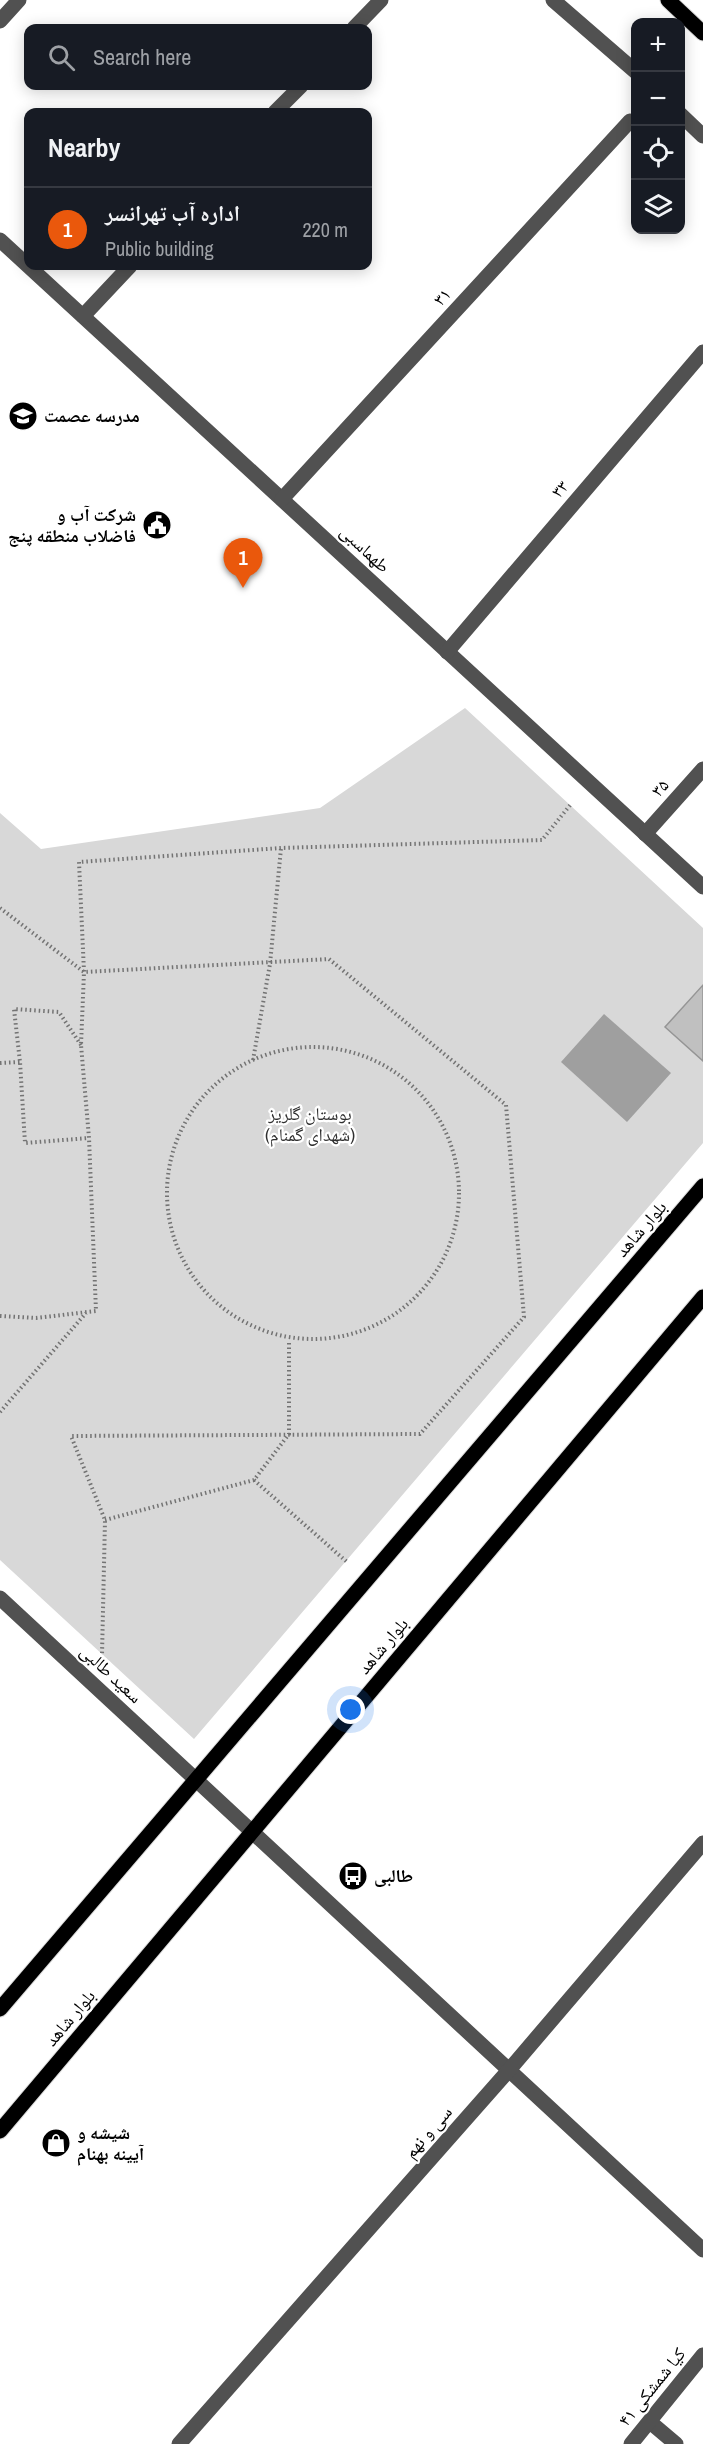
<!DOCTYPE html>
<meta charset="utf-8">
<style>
:root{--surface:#171b24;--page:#20242c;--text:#f1f3f6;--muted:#9ea1a6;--line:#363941;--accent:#ea580c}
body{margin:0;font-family:"Archivo Narrow","Noto Naskh Arabic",sans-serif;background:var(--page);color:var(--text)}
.controls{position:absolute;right:18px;top:18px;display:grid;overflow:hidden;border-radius:12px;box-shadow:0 3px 15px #0003}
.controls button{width:54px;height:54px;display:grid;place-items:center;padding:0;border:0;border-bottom:2px solid var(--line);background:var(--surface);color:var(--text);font:30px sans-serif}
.you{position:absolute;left:351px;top:1710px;width:21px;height:21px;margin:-15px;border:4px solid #fff;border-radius:50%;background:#1a73e8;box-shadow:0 0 0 9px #1a73e833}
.badge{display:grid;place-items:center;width:39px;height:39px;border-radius:50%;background:var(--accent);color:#fff;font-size:20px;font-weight:700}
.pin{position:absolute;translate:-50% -50px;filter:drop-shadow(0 2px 3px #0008)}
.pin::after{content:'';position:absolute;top:32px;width:21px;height:18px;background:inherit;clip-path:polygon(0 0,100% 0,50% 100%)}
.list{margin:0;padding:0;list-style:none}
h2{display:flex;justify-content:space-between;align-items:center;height:78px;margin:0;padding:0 24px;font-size:26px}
h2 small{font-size:20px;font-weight:400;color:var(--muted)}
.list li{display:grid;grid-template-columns:39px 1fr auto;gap:18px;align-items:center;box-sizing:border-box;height:84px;padding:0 24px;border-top:2px solid var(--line)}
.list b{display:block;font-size:22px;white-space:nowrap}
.list p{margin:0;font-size:20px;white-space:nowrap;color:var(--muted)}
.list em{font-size:20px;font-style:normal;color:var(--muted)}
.icon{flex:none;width:33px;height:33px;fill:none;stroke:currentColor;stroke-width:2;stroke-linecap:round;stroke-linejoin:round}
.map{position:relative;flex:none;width:703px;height:2444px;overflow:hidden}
.search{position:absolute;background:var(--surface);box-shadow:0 3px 15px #0003;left:24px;top:24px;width:348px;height:66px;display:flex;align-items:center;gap:15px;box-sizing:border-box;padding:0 21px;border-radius:12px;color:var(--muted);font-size:22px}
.panel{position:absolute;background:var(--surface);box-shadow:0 3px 15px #0003;left:24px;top:108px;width:348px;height:162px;border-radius:12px}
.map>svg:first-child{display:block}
</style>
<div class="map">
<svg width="703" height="2444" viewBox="0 0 703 2444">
<rect width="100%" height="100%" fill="#fff"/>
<polygon fill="#d8d8d8" points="465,708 703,928 703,1143 194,1739 0,1560 0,813 41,849 320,808"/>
<polygon fill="#9f9f9f" points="604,1014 671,1073 627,1122 561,1062"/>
<polygon fill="#c0c0c0" stroke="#959595" stroke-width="1.5" points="703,985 703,1061 665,1027"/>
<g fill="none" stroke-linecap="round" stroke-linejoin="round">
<g stroke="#dbdbdb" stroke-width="17">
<g id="major">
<polyline points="668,0 703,33"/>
<polyline points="0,2009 703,1186"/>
<polyline points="0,2131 703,1297"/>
</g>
</g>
<g stroke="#737373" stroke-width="4" stroke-dasharray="1.5 3" stroke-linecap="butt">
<polyline points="0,908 84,972 329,959 506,1105 524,1317 420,1434 71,1436 105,1520 102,1655"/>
<polyline points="81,1045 59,1012 14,1009 20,1062 25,1143 89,1138"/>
<circle cx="313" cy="1193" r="146"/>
<polyline points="253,1060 270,964 281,848"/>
<polyline points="0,1063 20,1062"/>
<polyline points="0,1316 36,1318 96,1311 89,1138 81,1045 84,972 79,862 281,848 542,840 571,804"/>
<polyline points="0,1412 86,1313"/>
<polyline points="254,1480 347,1562"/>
<polyline points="105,1520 254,1480 289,1434 289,1340"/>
</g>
<g stroke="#515151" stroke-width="15">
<polyline points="553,0 636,72"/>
<polyline points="0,21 19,0"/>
<polyline points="354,28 381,0"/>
<polyline points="275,112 301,86"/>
<polyline points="680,114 703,136"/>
<polyline points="0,240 703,887"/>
<polyline points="83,316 130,266"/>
<polyline points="282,499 630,121"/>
<polyline points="447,652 703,352"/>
<polyline points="645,834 703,769"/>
<polyline points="0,1598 703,2250"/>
<polyline points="650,2422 676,2444"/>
<polyline points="179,2444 509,2070 703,1843"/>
<polyline points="631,2444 703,2355"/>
</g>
<use href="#major" stroke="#000" stroke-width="15"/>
</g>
<defs>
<g id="school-disc" transform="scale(1.5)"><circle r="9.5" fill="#000" stroke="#fff"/><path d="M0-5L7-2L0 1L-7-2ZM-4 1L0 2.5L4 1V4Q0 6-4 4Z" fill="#fff"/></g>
<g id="civic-disc" transform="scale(1.5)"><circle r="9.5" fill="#000" stroke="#fff"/><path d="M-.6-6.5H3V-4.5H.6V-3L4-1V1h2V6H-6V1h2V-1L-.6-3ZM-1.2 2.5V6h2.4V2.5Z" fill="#fff"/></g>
<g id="bus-disc" transform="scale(1.5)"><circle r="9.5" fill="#000" stroke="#fff"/><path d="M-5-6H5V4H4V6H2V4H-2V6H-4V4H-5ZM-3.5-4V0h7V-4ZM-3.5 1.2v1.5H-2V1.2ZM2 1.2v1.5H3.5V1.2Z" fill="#fff"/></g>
<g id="shop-disc" transform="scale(1.5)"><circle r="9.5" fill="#000" stroke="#fff"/><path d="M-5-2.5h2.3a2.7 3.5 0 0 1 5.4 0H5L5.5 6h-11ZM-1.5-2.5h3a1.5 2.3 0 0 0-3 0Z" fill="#fff"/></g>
</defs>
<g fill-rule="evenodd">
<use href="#school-disc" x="23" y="416"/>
<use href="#civic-disc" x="157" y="525"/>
<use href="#bus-disc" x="353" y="1876"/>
<use href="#shop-disc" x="56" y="2143"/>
</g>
<g text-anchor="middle" stroke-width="4.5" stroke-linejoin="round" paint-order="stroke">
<g font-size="18" fill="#000" stroke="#fff">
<text transform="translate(442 297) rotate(-47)" y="6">۳۱</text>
<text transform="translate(560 489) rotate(-49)" y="6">۳۳</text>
<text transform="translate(365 549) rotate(43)" y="6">طهماسبی</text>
<text transform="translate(660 788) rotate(-48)" y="6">۳۵</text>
<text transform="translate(641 1229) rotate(-49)" y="6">بلوار شاهد</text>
<text transform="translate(383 1646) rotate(-50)" y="6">بلوار شاهد</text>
<text transform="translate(111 1674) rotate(43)" y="6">سعید طالبی</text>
<text transform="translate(70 2018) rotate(-50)" y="6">بلوار شاهد</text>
<text transform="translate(428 2132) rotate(-49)" y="6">سی و نهم</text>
<text transform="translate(652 2387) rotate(-51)" y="6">۴۱ کیا شمشکی</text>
</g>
<g font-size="18" font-weight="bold" fill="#000" stroke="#fff" text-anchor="start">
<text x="44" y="422">مدرسه عصمت</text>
<text x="136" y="521" text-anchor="end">شرکت آب و<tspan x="136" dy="21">فاضلاب منطقه پنج</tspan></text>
<text x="374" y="1882">طالبی</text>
<text x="77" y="2139">شیشه و<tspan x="77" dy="21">آیینه بهنام</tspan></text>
</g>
<g font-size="18" fill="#2f2f2f" stroke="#fff">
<text x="310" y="1120">بوستان گلریز<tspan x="310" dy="21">(شهدای گمنام)</tspan></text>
</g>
</g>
</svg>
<div class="controls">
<button>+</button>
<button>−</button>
<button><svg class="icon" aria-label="locate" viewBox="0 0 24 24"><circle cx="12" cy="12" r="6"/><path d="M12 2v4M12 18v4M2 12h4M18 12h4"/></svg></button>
<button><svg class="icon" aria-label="layers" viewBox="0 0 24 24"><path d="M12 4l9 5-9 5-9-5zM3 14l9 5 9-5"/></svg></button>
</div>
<div class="you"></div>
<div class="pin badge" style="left:243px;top:588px">1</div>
<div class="search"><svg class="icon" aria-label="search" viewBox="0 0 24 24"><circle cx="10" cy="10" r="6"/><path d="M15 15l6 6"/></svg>Search here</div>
<section class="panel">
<h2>Nearby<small></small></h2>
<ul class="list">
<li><span class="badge">1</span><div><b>اداره آب تهرانسر</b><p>Public building</p></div><em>220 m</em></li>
</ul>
</section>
</div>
